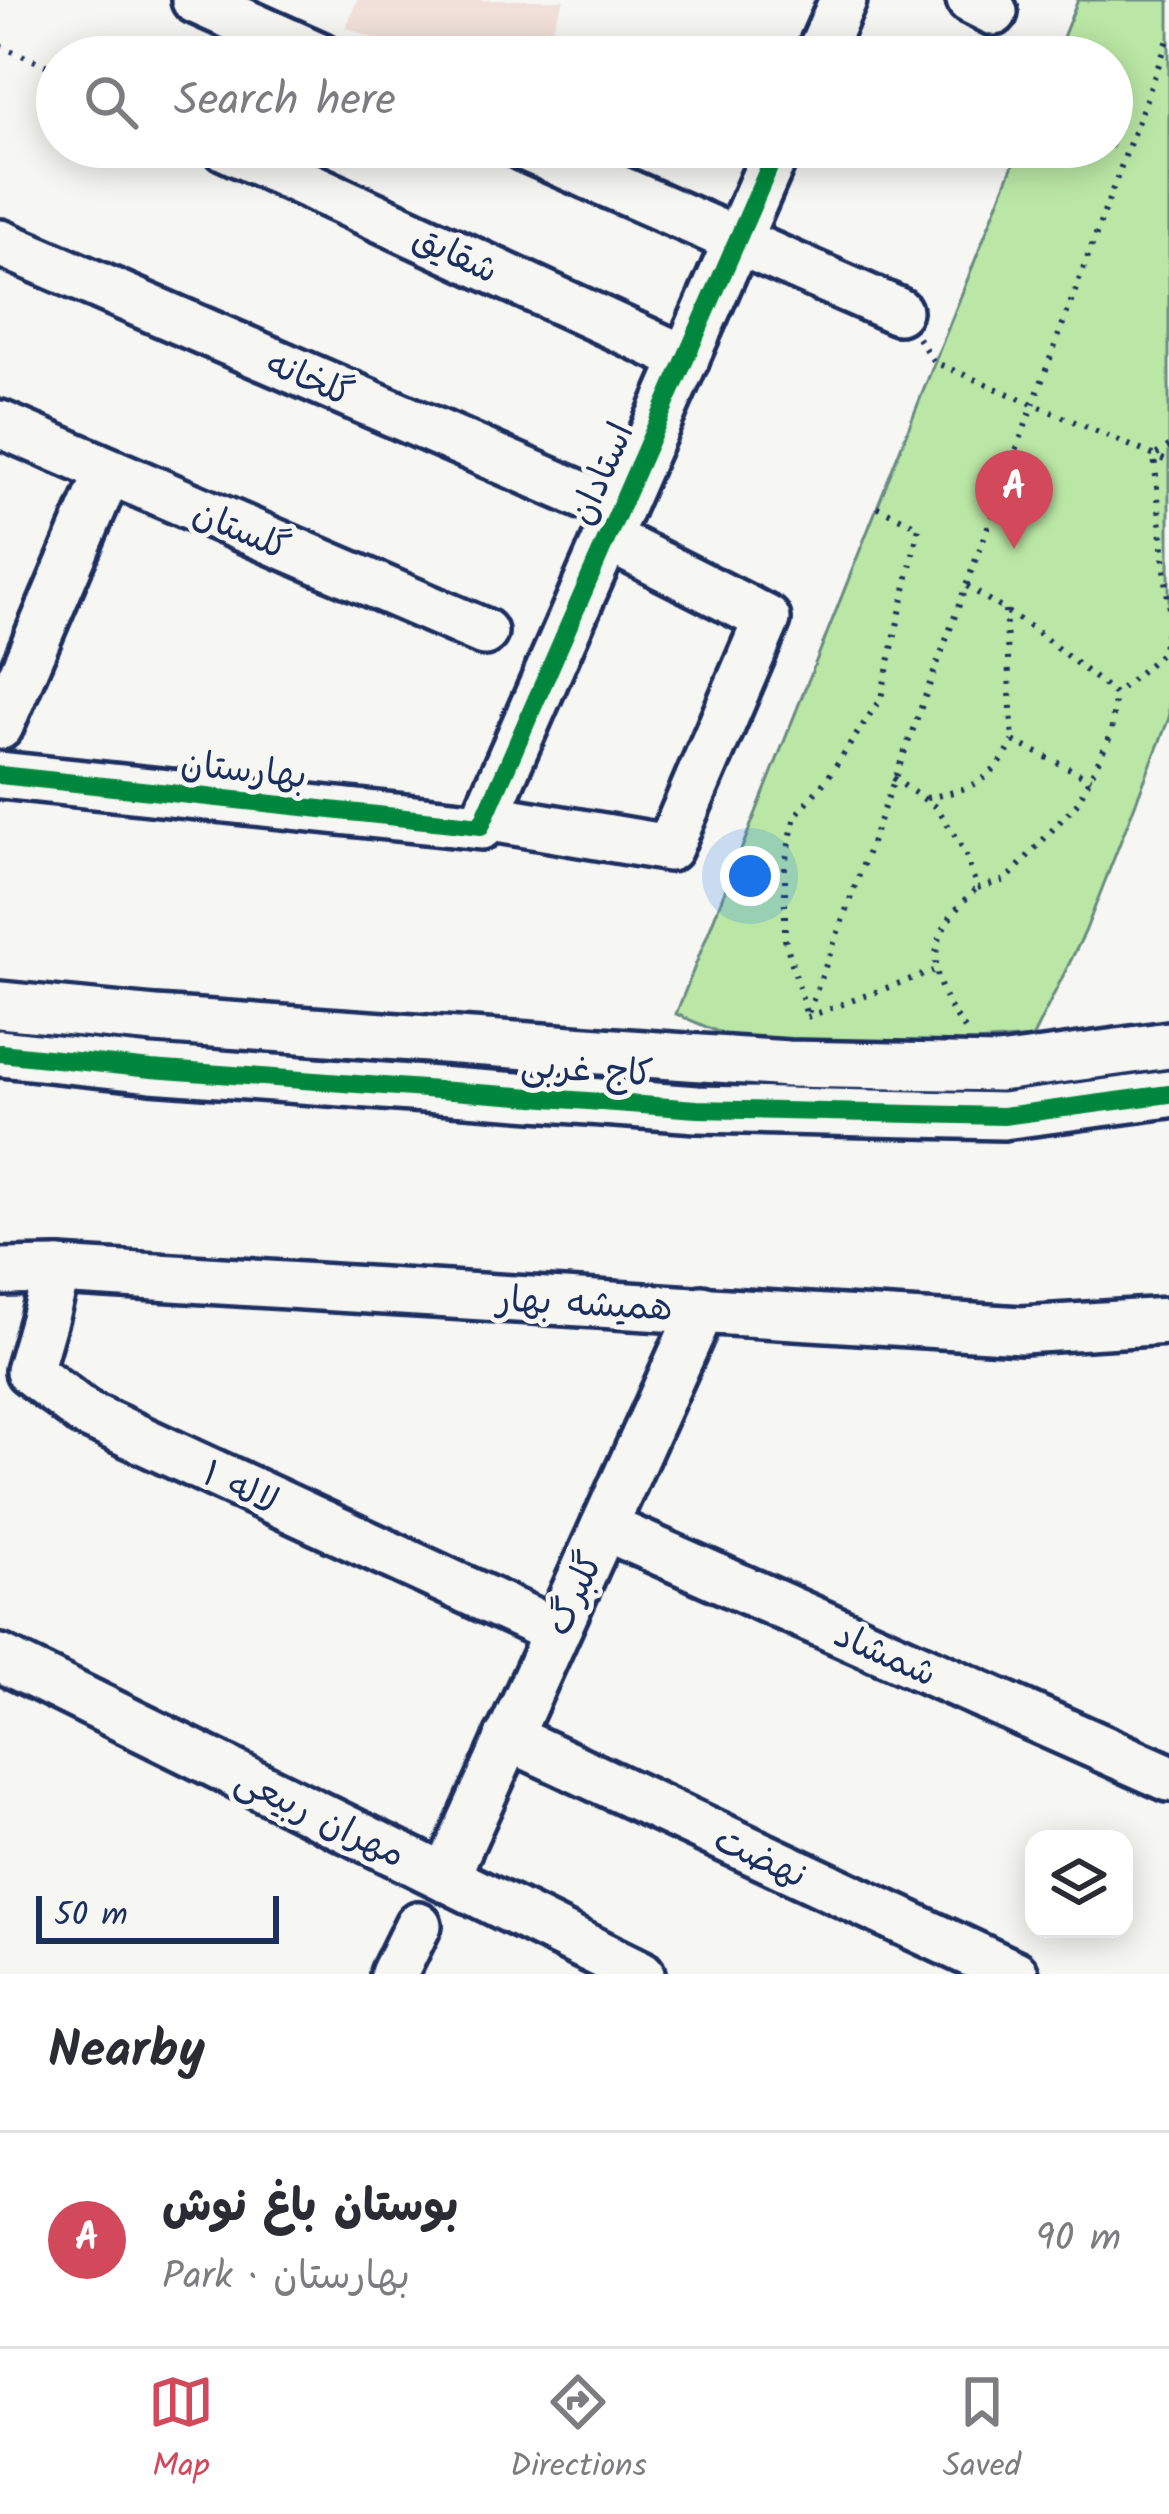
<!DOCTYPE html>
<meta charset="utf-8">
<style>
:root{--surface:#fff;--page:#f7f7f7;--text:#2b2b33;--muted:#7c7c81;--line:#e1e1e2;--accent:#d1495b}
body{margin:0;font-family:Kalam,"Playpen Sans Arabic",sans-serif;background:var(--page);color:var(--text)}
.controls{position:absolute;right:36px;bottom:36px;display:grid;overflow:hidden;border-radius:24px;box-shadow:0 6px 30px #0003}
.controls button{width:108px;height:108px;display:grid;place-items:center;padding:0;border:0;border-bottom:3px solid var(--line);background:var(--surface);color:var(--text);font:60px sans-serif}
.scale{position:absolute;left:36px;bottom:30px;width:243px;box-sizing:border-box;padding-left:12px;border:6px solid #1b2f5e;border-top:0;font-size:33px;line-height:42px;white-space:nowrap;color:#1b2f5e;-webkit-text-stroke:9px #f6f6f2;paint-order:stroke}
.you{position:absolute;left:750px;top:876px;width:42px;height:42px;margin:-30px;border:9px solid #fff;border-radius:50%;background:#1a73e8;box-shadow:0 0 0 18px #1a73e833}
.badge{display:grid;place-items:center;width:78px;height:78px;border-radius:50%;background:var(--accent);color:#fff;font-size:39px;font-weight:700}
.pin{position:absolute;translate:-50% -99px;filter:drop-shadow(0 3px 6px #0008)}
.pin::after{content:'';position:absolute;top:63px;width:42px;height:36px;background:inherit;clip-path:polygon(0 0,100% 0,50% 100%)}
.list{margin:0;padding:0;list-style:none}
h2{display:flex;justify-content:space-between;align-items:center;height:156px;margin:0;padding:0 48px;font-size:51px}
h2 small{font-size:39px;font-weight:400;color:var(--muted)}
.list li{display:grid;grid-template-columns:78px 1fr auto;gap:36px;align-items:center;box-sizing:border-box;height:216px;padding:0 48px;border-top:3px solid var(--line)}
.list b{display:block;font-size:45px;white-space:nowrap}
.list p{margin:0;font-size:39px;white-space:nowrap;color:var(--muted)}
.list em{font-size:39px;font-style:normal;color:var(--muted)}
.icon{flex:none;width:66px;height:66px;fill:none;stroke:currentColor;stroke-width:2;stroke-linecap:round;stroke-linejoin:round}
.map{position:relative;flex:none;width:1169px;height:1974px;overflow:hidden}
.search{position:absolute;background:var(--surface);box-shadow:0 6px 30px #0003;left:36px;right:36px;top:36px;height:132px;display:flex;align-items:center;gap:30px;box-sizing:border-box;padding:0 42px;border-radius:66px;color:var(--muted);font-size:45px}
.sheet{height:372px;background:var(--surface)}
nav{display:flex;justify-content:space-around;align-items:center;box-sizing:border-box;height:168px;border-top:3px solid var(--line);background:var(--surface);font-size:33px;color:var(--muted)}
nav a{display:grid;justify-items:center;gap:6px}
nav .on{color:var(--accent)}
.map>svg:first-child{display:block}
</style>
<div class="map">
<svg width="1169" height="1974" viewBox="0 0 1169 1974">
<rect width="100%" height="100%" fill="#f6f6f2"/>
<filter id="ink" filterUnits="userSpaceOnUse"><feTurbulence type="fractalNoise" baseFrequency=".00833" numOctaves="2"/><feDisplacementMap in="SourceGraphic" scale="24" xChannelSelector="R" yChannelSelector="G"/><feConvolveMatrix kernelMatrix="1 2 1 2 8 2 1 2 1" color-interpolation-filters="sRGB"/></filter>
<g filter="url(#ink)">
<polygon fill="#f1e0da" points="357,0 564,0 540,57 417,57 346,27"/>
<polygon fill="#bae7a5" stroke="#6a8b82" stroke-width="3" points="1078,0 1169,0 1169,718 1085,932 1032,1038 774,1056 676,1014 1020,147 1112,147 1112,57 1055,57"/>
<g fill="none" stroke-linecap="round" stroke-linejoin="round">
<g stroke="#1b2f5e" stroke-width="54">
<g id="minor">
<polyline points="195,0 322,57"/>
<polyline points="970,0 994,12"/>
<polyline points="818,57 843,0"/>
<polyline points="225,147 686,359"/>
<polyline points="523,147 898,311"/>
<polyline points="0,243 619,511"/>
<polyline points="0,424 484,632"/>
<polyline points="0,726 108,473"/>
<polyline points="0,775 481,826 778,147"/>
<polyline points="485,817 669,848 767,619 607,538"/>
<polyline points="0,1005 155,1020 788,1064 999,1068 1169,1045"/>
<polyline points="0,1053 151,1069 697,1109 1003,1116 1169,1094"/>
<polyline points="58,1271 29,1371 84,1413 555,1631"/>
<polyline points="0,1272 58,1271 1022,1330 1169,1321"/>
<polyline points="604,1527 1169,1778"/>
<polyline points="0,1658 641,1974"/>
<polyline points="508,1737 1015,1974"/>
<polyline points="446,1877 702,1309"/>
<polyline points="394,1974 418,1925"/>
</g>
</g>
<g stroke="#1b2f5e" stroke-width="6" stroke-dasharray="3 9" stroke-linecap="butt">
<polyline points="0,46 57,70"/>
<polyline points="918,338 934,362 1169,462"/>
<polyline points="1169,446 1154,456 1169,610"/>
<polyline points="877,507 919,527 881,698 827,779 795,816 785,863 785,939 807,1016 1169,37"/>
<polyline points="967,586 1032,628 1115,694 1162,653 1169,621"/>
<polyline points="1005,610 1013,741 1091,779"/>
<polyline points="893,778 937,808 964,850 977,888 1006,880 1078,802 1111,735 1115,694"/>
<path d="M926 798C967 791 996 780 1013 741"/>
<polyline points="807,1017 933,971"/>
<path d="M965 1029C923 974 926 934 977 888"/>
</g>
<use href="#minor" stroke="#f6f6f2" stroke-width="45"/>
<g stroke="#f6f6f2" stroke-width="26">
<g id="cycleway">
<polyline points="0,775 481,826 778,147"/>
<polyline points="0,1053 151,1069 697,1109 1003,1116 1169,1094"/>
</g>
</g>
<use href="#cycleway" stroke="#00873e" stroke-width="18"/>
</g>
</g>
<g text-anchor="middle" stroke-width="10" stroke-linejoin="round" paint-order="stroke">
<g font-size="36" fill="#1b2f5e" stroke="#f6f6f2">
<text transform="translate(456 253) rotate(25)" y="13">شقایق</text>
<text transform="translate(310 377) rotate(23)" y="13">گلخانه</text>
<text transform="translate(600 473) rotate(-66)" y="13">استادان</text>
<text transform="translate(242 529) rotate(23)" y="13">گلستان</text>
<text transform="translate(244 768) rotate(6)" y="13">بهارستان</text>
<text transform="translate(587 1068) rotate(4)" y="13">کاج غربی</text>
<text transform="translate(585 1302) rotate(3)" y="13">همیشه بهار</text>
<text transform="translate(241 1486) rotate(25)" y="13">لاله ۱</text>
<text transform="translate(573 1593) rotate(-65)" y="13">گلبرگ</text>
<text transform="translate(886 1653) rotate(24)" y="13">شمشاد</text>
<text transform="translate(321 1816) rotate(26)" y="13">مهران ربیعی</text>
<text transform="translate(761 1856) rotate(25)" y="13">نهضت</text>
</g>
</g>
</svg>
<div class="controls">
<button><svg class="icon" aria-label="layers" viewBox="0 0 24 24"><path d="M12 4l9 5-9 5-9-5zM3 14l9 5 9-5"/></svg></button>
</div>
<div class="scale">50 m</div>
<div class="you"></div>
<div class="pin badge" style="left:1014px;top:549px">A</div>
<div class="search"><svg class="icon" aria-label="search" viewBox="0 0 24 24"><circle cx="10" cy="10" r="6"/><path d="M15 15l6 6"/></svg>Search here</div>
</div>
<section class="sheet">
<h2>Nearby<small></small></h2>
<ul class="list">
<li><span class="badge">A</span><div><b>بوستان باغ نوش</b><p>Park · بهارستان</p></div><em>90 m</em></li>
</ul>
</section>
<nav>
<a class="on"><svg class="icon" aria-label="map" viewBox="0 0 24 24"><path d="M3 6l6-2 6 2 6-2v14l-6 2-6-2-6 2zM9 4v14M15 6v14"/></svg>Map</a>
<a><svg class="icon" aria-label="directions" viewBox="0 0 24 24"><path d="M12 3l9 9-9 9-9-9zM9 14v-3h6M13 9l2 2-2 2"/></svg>Directions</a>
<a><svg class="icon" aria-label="saved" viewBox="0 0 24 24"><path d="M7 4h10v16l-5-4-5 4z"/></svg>Saved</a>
</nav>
